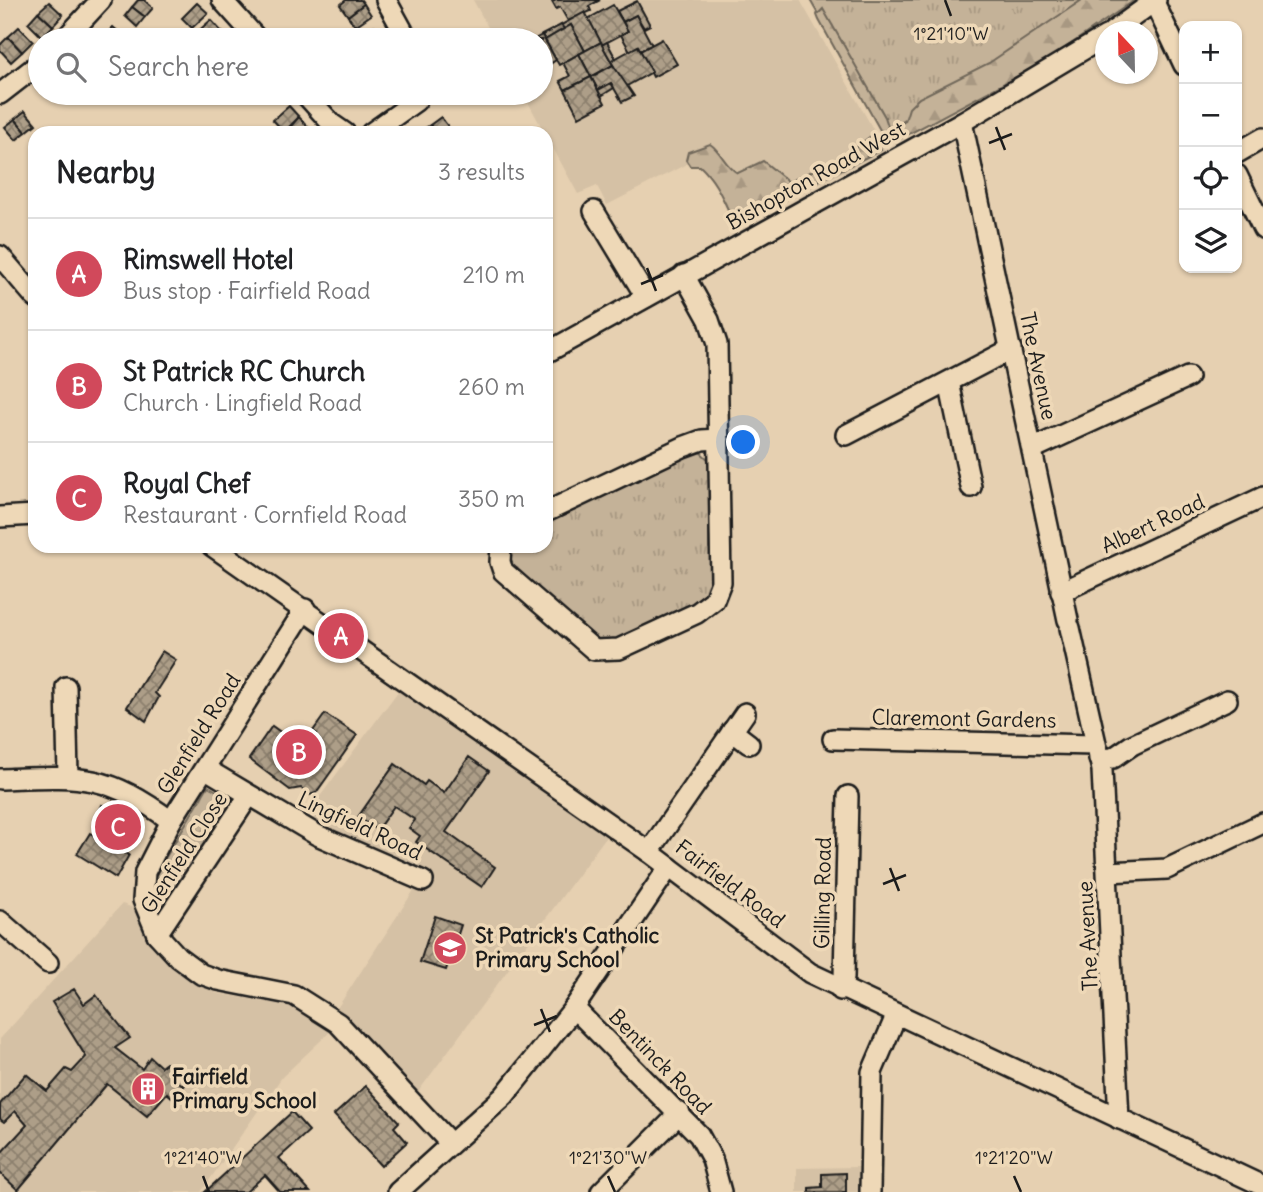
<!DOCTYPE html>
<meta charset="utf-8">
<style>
:root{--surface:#fff;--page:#f2f2f2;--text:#202124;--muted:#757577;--line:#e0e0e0;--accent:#d1495b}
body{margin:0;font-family:Delius,sans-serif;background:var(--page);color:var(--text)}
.controls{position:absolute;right:21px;top:21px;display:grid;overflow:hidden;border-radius:14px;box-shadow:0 2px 5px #0004}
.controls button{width:63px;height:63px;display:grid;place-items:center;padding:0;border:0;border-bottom:2px solid var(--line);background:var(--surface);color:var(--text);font:35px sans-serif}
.compass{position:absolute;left:1095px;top:21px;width:63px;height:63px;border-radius:50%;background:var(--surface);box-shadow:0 2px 5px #0004;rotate:338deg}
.you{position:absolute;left:744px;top:443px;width:24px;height:24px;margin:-18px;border:5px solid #fff;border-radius:50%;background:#1a73e8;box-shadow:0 0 0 10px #1a73e833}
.badge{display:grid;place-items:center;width:46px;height:46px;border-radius:50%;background:var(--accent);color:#fff;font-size:23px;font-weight:700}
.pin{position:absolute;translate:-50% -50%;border:4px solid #fff;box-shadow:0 2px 7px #0006}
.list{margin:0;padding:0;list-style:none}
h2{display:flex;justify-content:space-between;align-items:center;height:91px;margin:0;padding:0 28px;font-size:30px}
h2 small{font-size:23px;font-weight:400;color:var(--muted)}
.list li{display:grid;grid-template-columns:46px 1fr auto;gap:21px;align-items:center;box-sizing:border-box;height:112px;padding:0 28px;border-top:2px solid var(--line)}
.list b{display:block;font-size:26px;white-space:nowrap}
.list p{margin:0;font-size:23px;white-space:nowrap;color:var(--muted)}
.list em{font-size:23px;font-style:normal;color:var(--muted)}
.icon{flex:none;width:38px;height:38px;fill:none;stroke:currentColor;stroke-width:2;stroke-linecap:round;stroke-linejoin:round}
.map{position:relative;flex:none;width:1263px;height:1192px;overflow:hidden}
.search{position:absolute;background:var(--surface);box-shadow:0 2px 5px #0004;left:28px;top:28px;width:525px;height:77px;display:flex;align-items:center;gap:18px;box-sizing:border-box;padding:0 24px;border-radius:38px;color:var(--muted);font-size:26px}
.panel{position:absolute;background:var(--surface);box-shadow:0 2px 5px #0004;left:28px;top:126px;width:525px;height:427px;border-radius:21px}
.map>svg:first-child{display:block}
</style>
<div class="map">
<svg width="1263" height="1192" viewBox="0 0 1263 1192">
<defs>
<pattern id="grass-tufts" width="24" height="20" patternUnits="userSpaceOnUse" patternTransform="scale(1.75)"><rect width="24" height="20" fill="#c4b298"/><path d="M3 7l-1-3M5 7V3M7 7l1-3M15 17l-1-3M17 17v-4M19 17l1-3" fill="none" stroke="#a89882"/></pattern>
<pattern id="forest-firs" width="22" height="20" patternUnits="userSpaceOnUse" patternTransform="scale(1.75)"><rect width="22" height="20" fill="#c4b298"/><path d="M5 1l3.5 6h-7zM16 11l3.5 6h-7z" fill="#a89882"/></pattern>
<pattern id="building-cross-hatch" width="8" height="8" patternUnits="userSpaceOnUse" patternTransform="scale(1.75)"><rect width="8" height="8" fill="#ad9e88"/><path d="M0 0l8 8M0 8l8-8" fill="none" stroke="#8c806e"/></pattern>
</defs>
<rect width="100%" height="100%" fill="#e6d0b1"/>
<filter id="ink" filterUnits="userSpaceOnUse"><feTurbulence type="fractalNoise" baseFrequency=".0143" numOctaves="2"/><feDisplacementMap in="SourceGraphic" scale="14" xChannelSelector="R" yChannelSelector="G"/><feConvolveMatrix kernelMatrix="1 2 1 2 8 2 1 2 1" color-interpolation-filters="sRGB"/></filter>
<g filter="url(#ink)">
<g fill="#d5c1a5">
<polygon points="473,0 800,0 885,150 740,226 702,156 607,205 597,186 578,194 523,93 541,93 541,40 495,40"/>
<polygon points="402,686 611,830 418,1092 334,1013 418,884 301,822"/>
<polygon points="122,904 134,908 167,958 216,993 300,1008 332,1030 282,1077 201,1192 0,1192 0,1039"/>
<polygon points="861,1167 862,1192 797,1192 797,1168"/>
</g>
<g fill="url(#grass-tufts)" stroke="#70675a" stroke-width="2">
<polygon points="810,0 1106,0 1055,37 884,131"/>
<polygon points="697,449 711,462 714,485 709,488 709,548 714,554 712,584 705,599 618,641 602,642 592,638 512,568 508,560 509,546 546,546 546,516"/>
<polygon points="208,786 234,801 167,913 160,915 154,908 154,877"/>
</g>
<g fill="url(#forest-firs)" stroke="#70675a" stroke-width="2">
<polygon points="1082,0 1135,0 1046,61 896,141 888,140 890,131 905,121 909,108 919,98 989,63"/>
<polygon points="823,9 885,117 888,126 886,132 880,130 819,20 817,15"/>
<path d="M872 135 881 150 741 219 731 216C722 197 716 181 700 166H690L686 160 688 152 710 144C722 152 725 167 738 173L763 161 789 182 848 154Z"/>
</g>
<g fill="url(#building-cross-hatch)" stroke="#1c1c1c" stroke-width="2">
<polygon points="138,0 144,0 153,8 145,17 132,7"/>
<polygon points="346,0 361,0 364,4 348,16 340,5"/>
<polygon points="556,0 600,0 589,6 591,11 568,21 560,7 556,9 552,2"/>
<polygon points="637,1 650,25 644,28 636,15 623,22 617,11"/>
<polygon points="49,2 63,15 53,26 38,12"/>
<polygon points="197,3 208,13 192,28 182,18"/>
<polygon points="364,4 371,15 355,26 348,16"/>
<polygon points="613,5 628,31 602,45 588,19"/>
<polygon points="132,7 145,17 137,27 125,16"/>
<polygon points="38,12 53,26 42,37 28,23"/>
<polygon points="585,12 601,42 585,51 571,25 564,29 561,25"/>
<polygon points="636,15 652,45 640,51 638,46 630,51 621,35 628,31 623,22"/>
<polygon points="211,20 222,32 212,40 201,40 195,34"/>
<polygon points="561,25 564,29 545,40 542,35"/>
<polygon points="571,25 585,51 559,65 545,40"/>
<polygon points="374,26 382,37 378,40 360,40 358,38"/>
<polygon points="19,27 33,41 22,52 8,37"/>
<polygon points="113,27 126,38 123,40 110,40 105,36"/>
<polygon points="222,32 229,40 212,40"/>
<polygon points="542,35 556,60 550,64 541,51 541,40 533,40"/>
<polygon points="8,37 22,52 11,62 0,50 0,45"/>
<polygon points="662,39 677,64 653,77 640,51"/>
<polygon points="601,42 613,65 591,77 579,54"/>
<polygon points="607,42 616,59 611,61 602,45"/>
<polygon points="638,46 652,72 625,87 611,61"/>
<polygon points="579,54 591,77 565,90 560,81 570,76 563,63"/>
<polygon points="613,65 634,96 622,102 611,83 598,90 591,77"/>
<polygon points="591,77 605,103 579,117 565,90"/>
<polygon points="611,83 614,88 601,96 598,90"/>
<polygon points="289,106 299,117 284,132 273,120"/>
<polygon points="25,111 36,124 26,132 15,119"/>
<polygon points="299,117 310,129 305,133 285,133"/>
<polygon points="441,117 453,133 436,133 430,125"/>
<polygon points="15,119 26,132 16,140 5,127"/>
<polygon points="430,125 436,133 420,133 419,132"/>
<polygon points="162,651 176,660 155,693 159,697 146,721 127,707"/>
<polygon points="325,714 357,735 316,793 310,795 301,788 290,790 249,759 272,726 300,746 309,745 317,734 313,731"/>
<polygon points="469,757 489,771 446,832 495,867 482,887 416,842 420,836 409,828 415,820 394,806 377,830 358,817 395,764 424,785 427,781 444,793"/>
<polygon points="102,805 110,809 100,829 93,826"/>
<polygon points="117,812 131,821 119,841 104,832"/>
<polygon points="90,833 129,855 116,878 77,854"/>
<polygon points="435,916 461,925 446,970 420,962"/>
<polygon points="74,989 84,1004 96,995 130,1038 115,1048 142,1069 150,1057 161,1067 166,1063 174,1070 170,1075 184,1086 173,1098 167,1093 147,1116 107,1084 18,1190 0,1173 0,1154 27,1125 15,1111 4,1122 0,1119 0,1104 26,1074 47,1091 66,1069 72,1072 86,1057 52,1002"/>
<polygon points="366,1086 399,1122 394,1127 407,1142 381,1166 334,1115"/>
<polygon points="292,1112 309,1131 279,1158 310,1192 280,1192 265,1175 246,1192 205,1192"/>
<polygon points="846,1173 846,1192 809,1192 809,1188 822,1187 822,1174"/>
</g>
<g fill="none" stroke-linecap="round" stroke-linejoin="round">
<g stroke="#1c1c1c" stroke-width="24">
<g id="minor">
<polyline points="222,0 258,40"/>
<polyline points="386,0 408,40"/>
<polyline points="1154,2 1184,65"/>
<polyline points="1112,32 1156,0"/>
<polyline points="64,40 101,0"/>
<polyline points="304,93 332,124 345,133"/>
<polyline points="0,94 40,63"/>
<polyline points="962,122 1068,620"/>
<polyline points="371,133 416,101 421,93"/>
<polyline points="1237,153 1263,138"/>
<polyline points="1237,175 1263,229"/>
<polyline points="594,211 646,297"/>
<polyline points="0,256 35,297"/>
<polyline points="546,353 962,122 1106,36"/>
<polyline points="949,382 971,487"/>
<polyline points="846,435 1011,349"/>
<polyline points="1032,449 1188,377"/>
<polyline points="546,512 683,447 702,440 719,439"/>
<polyline points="0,517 35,515"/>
<polyline points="212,546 649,852 810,973 1263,1186"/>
<polyline points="501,546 500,562 503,571 594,650 619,649 697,613 714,600 721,582 717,344 709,320 684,275"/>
<polyline points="1061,592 1263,497"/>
<polyline points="305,609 171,821 145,872 143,900 157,934 178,957 201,974 218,980 294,995 338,1023 450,1143"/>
<polyline points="1070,628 1102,770 1119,1119"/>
<polyline points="66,687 68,776"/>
<polyline points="732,731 749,744"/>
<polyline points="833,739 1094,745"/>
<polyline points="1099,759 1113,758 1132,745 1227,700"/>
<polyline points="206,769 317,835 423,881"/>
<path d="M0 779C79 776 105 772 171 821"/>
<polyline points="649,852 745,713"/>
<polyline points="1108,872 1167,869 1263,823"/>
<polyline points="0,921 48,963"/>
<polyline points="157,934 248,797"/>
<polyline points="841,990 844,978 848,796"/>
<polyline points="574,1008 699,1135 712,1159 721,1192"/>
<polyline points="398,1192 504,1096 574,1008 669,867"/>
<polyline points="601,1192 680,1113"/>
<polyline points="870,1192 872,1072 896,1016"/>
</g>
</g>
<use href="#minor" stroke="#eed8b7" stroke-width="19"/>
</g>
</g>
<path fill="none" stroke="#1c1c1c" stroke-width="2.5" d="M945 0 951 16M996 127 1005 150M989 143 1012 134M647 268 656 291M641 284 663 275M890 868 899 891M883 884 906 875M541 1009 550 1032M534 1025 557 1016M203 1176 209 1192M608 1176 615 1192M1014 1176 1021 1192"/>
<defs>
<g id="school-disc" transform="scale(1.75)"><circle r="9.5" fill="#d1495b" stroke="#eed8b7"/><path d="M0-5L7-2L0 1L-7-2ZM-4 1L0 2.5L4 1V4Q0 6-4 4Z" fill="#fff"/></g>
<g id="building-disc" transform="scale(1.75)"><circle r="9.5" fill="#d1495b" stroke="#eed8b7"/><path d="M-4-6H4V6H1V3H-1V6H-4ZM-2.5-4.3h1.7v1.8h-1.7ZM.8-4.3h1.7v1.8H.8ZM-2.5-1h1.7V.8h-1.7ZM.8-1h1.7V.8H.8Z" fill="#fff"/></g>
</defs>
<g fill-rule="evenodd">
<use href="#school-disc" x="450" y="948"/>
<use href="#building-disc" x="148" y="1089"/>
</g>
<g text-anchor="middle" stroke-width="7" stroke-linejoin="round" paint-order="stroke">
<g font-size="21" fill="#1c1c1c" stroke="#eed8b7">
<text transform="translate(816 176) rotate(-29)" y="7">Bishopton Road West</text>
<text transform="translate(1038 366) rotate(78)" y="7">The Avenue</text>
<text transform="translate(1153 524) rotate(-25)" y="7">Albert Road</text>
<text transform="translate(964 719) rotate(1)" y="7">Claremont Gardens</text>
<text transform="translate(199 734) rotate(-58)" y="7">Glenfield Road</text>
<text transform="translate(360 826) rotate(25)" y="7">Lingfield Road</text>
<text transform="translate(184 853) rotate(-57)" y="7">Glenfield Close</text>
<text transform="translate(730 884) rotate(37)" y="7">Fairfield Road</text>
<text transform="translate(823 893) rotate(-89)" y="7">Gilling Road</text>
<text transform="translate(1088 936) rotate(-93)" y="7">The Avenue</text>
<text transform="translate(660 1062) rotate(46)" y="7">Bentinck Road</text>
</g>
<g font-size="21" font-weight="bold" fill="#1c1c1c" stroke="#eed8b7" text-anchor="start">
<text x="475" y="943">St Patrick's Catholic<tspan x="475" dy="24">Primary School</tspan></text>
<text x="172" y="1084">Fairfield<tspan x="172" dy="24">Primary School</tspan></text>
</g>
</g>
<g font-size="18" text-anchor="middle" fill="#1c1c1c" stroke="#eed8b7" stroke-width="7" stroke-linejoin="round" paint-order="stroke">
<text x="951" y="40">1°21'10"W</text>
<text x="203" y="1164">1°21'40"W</text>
<text x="608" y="1164">1°21'30"W</text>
<text x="1014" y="1164">1°21'20"W</text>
</g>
</svg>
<div class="controls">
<button>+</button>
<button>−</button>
<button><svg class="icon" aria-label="locate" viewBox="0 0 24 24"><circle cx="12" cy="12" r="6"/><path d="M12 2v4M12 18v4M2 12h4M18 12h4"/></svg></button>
<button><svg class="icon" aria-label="layers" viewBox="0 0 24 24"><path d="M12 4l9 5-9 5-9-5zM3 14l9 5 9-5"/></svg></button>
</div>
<svg class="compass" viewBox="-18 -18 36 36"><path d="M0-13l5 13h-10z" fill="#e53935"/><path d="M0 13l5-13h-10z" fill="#757577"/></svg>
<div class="you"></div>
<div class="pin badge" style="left:341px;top:636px">A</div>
<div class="pin badge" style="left:299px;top:752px">B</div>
<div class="pin badge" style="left:118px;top:827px">C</div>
<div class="search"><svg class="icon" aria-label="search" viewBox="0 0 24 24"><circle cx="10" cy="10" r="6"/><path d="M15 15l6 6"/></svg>Search here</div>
<section class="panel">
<h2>Nearby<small>3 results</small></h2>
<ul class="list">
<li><span class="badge">A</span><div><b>Rimswell Hotel</b><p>Bus stop · Fairfield Road</p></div><em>210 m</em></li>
<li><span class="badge">B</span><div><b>St Patrick RC Church</b><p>Church · Lingfield Road</p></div><em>260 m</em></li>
<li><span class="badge">C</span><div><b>Royal Chef</b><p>Restaurant · Cornfield Road</p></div><em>350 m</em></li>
</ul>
</section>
</div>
